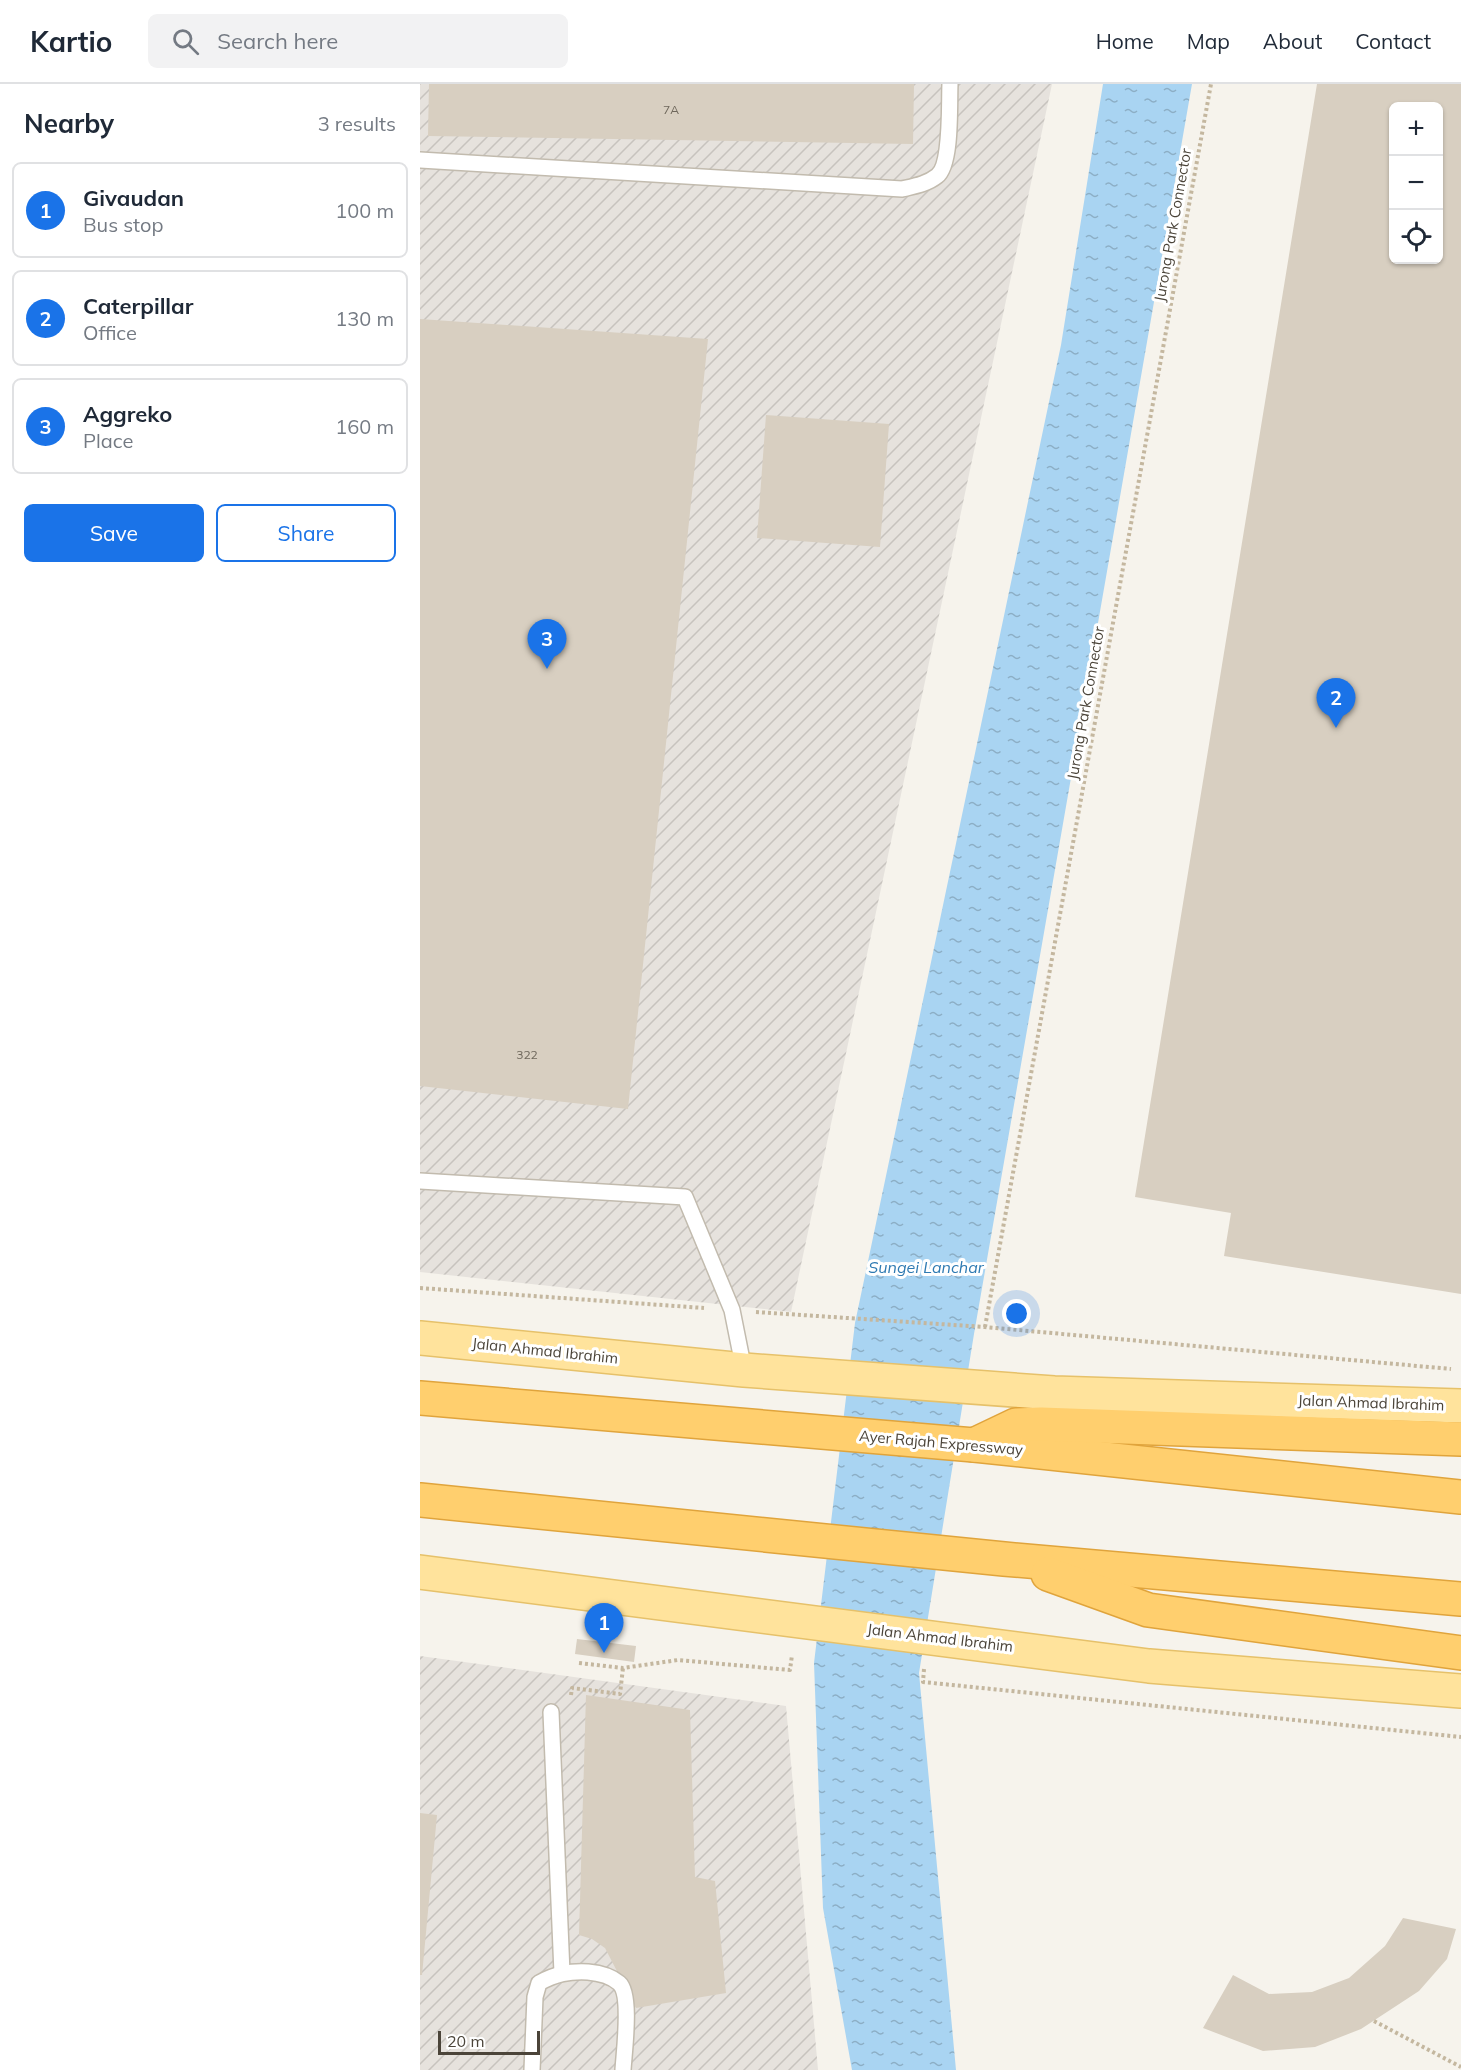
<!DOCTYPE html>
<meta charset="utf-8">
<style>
:root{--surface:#fff;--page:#f2f2f3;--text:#1f2937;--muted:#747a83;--line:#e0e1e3;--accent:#1a73e8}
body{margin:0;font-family:Mulish,sans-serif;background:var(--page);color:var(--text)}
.controls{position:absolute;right:18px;top:18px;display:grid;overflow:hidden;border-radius:9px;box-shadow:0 2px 4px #0004}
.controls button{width:54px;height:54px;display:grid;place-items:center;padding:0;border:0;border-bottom:2px solid var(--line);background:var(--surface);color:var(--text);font:30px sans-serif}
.scale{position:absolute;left:18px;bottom:15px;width:102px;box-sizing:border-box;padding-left:6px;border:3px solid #4b4439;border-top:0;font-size:16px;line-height:21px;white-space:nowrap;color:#4b4439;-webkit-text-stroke:4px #fff;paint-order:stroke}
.you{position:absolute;left:597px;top:1230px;width:21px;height:21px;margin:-15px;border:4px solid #fff;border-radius:50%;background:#1a73e8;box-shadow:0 0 0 9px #1a73e833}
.badge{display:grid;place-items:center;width:39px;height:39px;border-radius:50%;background:var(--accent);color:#fff;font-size:20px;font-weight:700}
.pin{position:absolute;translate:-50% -50px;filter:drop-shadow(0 2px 3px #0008)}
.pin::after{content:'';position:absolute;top:32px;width:21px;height:18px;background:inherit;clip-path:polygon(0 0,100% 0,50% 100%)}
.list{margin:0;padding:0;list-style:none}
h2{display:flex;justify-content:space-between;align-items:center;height:78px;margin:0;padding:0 24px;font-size:26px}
h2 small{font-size:20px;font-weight:400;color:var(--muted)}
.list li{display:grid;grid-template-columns:39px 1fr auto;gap:18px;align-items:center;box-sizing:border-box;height:96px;margin:0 12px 12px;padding:0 12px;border:2px solid var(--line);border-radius:9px}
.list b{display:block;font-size:22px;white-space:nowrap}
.list p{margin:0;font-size:20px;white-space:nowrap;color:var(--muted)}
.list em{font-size:20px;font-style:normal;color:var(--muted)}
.actions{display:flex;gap:12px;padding:18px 24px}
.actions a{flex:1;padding:14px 0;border:2px solid var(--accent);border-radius:9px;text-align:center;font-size:21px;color:var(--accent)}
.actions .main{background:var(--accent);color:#fff}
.icon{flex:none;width:33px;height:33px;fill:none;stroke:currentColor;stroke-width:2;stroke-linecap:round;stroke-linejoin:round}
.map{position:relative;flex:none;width:1041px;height:1986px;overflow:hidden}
header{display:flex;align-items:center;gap:36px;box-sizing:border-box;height:84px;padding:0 30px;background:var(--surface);border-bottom:2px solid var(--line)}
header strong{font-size:28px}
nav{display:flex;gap:33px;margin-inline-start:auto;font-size:21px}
.search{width:420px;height:54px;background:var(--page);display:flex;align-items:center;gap:15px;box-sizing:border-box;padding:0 21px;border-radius:9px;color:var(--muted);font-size:22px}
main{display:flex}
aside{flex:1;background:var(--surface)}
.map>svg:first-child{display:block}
</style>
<header>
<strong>Kartio</strong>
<div class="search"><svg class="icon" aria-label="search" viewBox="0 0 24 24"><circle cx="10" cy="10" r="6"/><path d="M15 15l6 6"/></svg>Search here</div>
<nav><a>Home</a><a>Map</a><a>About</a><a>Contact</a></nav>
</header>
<main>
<aside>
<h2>Nearby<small>3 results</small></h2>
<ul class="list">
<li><span class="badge">1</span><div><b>Givaudan</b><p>Bus stop</p></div><em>100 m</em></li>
<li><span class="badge">2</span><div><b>Caterpillar</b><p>Office</p></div><em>130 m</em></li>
<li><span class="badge">3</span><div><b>Aggreko</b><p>Place</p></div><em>160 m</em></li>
</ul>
<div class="actions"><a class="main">Save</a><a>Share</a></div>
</aside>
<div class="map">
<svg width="1041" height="1986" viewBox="0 0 1041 1986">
<defs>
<pattern id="industrial-furrows" width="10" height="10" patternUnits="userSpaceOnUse" patternTransform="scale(1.5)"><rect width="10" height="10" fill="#e6e2dd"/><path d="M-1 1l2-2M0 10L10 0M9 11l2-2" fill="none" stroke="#c7c3be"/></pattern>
<pattern id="water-ripples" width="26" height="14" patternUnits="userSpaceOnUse" patternTransform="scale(1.5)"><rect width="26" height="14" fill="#a9d4f2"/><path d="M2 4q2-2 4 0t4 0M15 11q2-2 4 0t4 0" fill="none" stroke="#8caec5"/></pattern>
</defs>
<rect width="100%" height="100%" fill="#f6f3ec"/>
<g fill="url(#industrial-furrows)">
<polygon points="0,0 632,0 371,1228 0,1188"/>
<polygon points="0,1572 366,1622 398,1986 0,1986"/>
</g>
<polygon fill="url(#water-ripples)" points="683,0 772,0 554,1250 499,1589 536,1986 432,1986 403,1824 394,1579 435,1239 641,261"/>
<g fill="#d8cfc1" fill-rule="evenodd">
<polygon points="9,0 494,0 493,60 8,52"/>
<path d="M897 0H1041V1210L804 1172 811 1129 715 1113ZM974 22H1018V176H974Z"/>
<polygon points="0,235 288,255 208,1025 0,1002"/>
<polygon points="346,331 469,340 460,463 337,454"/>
<polygon points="157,1555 216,1562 214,1578 155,1570"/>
<polygon points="166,1611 270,1626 275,1793 295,1797 306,1909 216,1924 185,1864 172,1855 159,1851"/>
<polygon points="0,1729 17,1731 2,1891 0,1891"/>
<polygon points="983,1834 1036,1845 1027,1875 999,1907 941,1945 895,1963 843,1967 783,1944 813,1891 849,1910 892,1908 929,1894 965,1862"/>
</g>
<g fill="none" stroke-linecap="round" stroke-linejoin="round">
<g stroke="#c2bbae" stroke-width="18">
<g id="lane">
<path d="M0 76 482 105C495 102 507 100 517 92 532 81 529 19 530 0"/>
<polyline points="0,1097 265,1113 312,1226 324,1286"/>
<polyline points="131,1628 142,1889"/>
<path d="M112 1986 115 1913 119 1899C135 1890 149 1887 168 1888 179 1889 191 1892 199 1899 212 1910 204 1968 203 1986"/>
</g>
</g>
<g stroke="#e6c16a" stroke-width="36">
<g id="primary">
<polyline points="0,1254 324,1286 634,1309 1041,1322"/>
<polyline points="0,1488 729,1582 1041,1607"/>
</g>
</g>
<g stroke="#e0a43c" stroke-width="36">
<g id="highway">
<polyline points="0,1314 554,1361 1041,1413"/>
<polyline points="554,1361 596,1341 621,1340 1041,1355"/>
<polyline points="0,1416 584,1475 1041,1515"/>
<polyline points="628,1490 728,1526 1041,1569"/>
</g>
</g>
<g stroke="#c4b79f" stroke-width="4" stroke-dasharray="3 3" stroke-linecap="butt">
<polyline points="0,1204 284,1224"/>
<polyline points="336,1228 565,1243 1031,1285"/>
<polyline points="565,1243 791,0"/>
<polyline points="159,1579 203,1584 258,1576 370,1586 372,1571"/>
<polyline points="504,1585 503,1598 1041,1653"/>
<polyline points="151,1611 152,1604 200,1610 203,1584"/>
<polyline points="954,1937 1041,1983"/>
</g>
<use href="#lane" stroke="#fff" stroke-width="15"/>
<use href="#primary" stroke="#ffe39c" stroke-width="33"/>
<use href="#highway" stroke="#ffcf6e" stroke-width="33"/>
</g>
<g text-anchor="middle" stroke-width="6" stroke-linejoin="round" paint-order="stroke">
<g font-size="12" fill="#6e675b">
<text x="251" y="30">7A</text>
<text x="107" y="975">322</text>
</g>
<g font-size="15" fill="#4b4439" stroke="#fff">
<text transform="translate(753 141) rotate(-80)" y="5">Jurong Park Connector</text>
<text transform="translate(666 619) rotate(-80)" y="5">Jurong Park Connector</text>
<text transform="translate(125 1267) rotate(6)" y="5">Jalan Ahmad Ibrahim</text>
<text transform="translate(951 1319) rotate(2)" y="5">Jalan Ahmad Ibrahim</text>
<text transform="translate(521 1359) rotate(5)" y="5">Ayer Rajah Expressway</text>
<text transform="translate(520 1554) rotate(7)" y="5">Jalan Ahmad Ibrahim</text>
</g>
<g font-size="16" font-style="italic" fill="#2e7ab2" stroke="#fff">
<text x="506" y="1189">Sungei Lanchar</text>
</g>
</g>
</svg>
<div class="controls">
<button>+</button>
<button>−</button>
<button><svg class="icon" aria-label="locate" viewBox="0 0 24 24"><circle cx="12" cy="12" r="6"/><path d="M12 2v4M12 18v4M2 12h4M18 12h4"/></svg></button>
</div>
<div class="scale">20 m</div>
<div class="you"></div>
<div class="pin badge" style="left:184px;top:1569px">1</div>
<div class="pin badge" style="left:916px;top:644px">2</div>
<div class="pin badge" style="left:127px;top:585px">3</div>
</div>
</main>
